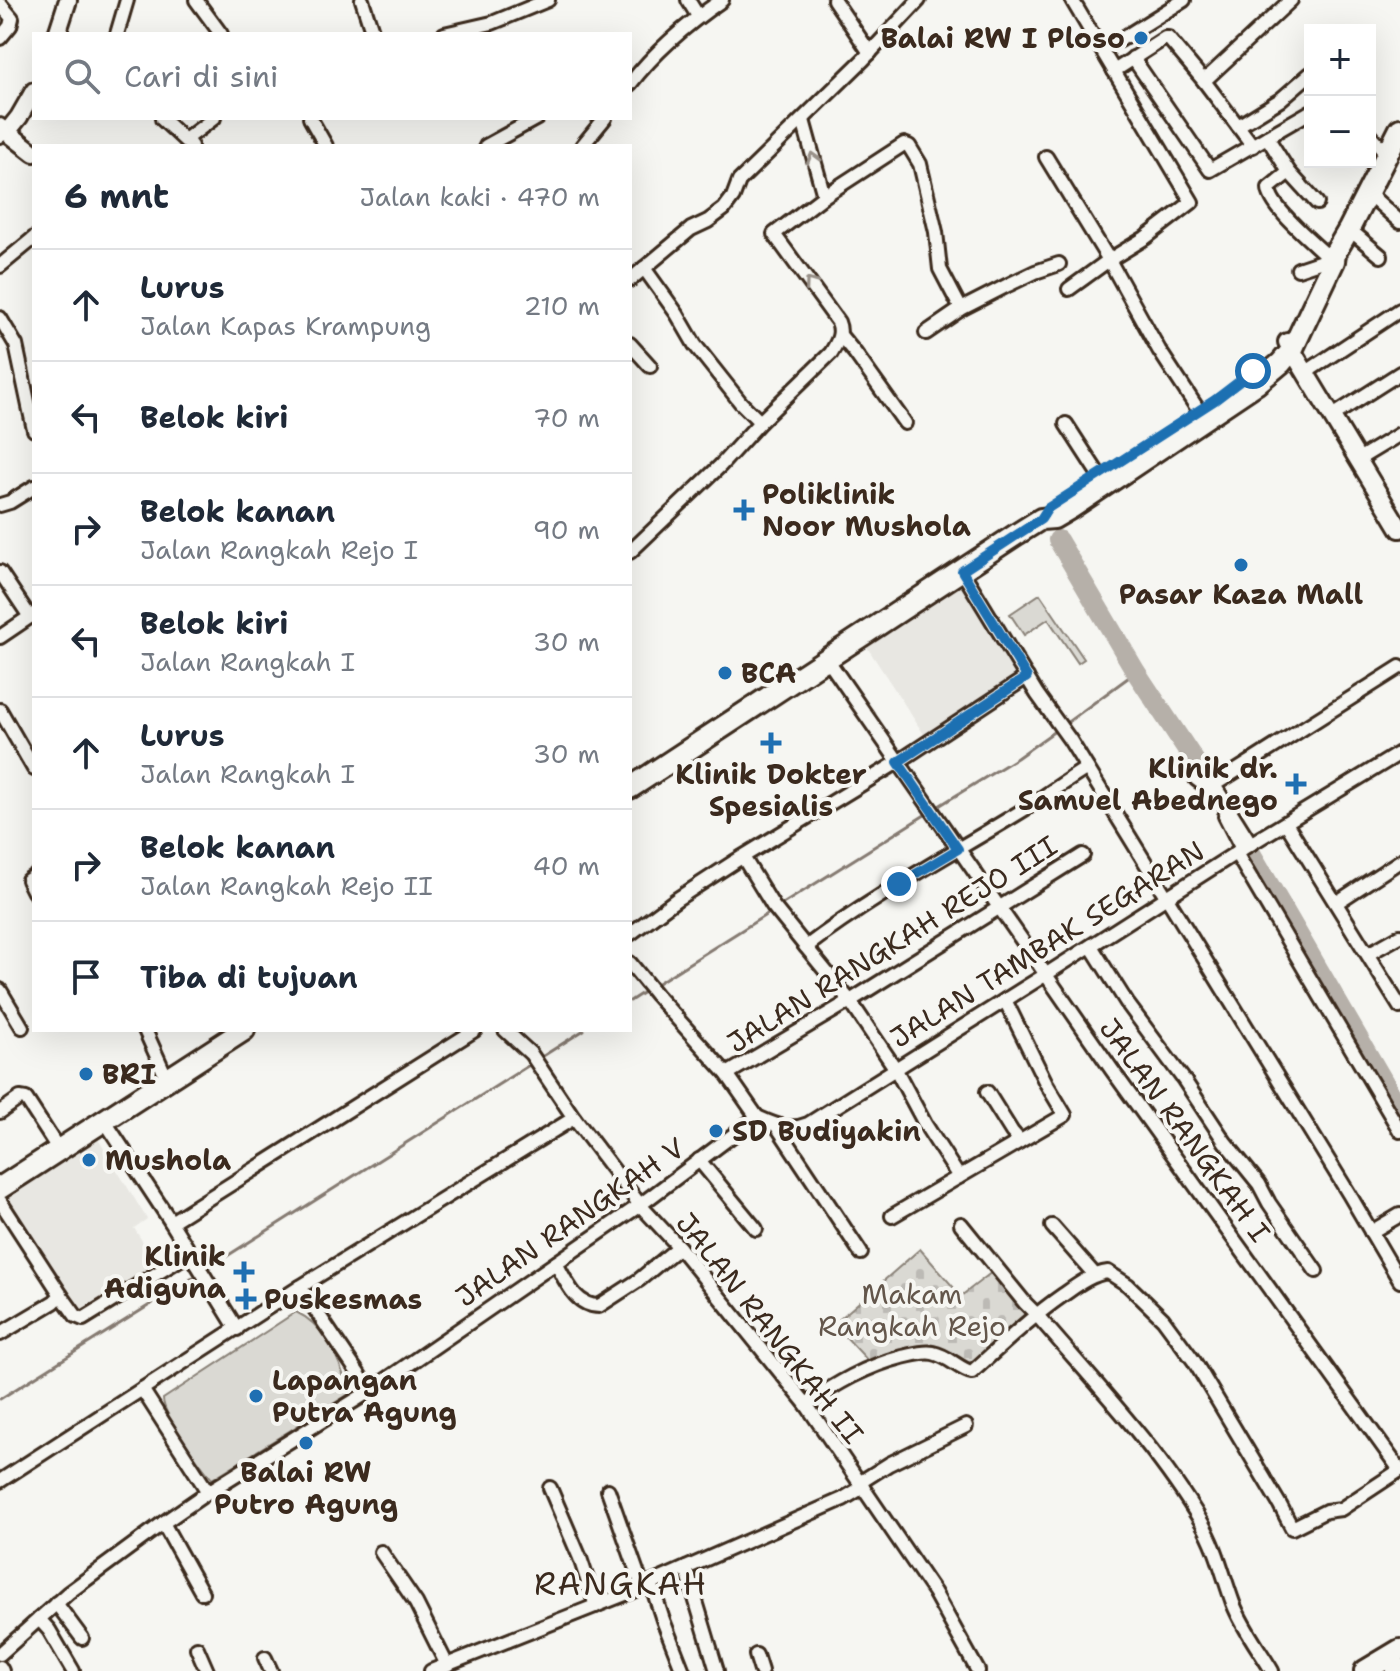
<!DOCTYPE html>
<html lang="id">
<meta charset="utf-8">
<style>
:root{--surface:#fff;--page:#f2f2f3;--text:#1f2937;--muted:#747a83;--line:#e0e1e3}
body{margin:0;font-family:"Shantell Sans",sans-serif;background:var(--page);color:var(--text)}
.controls{position:absolute;right:24px;top:24px;display:grid;overflow:hidden;border-radius:0px;box-shadow:0 8px 32px #0002}
.controls button{width:72px;height:72px;display:grid;place-items:center;padding:0;border:0;border-bottom:2px solid var(--line);background:var(--surface);color:var(--text);font:40px sans-serif}
.stop{position:absolute;width:24px;height:24px;margin:-18px;border:6px solid #1f6fb2;border-radius:50%;background:#fff}
.stop.end{background:#1f6fb2;border-color:#fff;box-shadow:0 2px 8px #0008}
.list{margin:0;padding:0;list-style:none}
h2{display:flex;justify-content:space-between;align-items:center;height:104px;margin:0;padding:0 32px;font-size:34px}
h2 small{font-size:26px;font-weight:400;color:var(--muted)}
.list li{display:grid;grid-template-columns:52px 1fr auto;gap:24px;align-items:center;box-sizing:border-box;height:112px;padding:0 32px;border-top:2px solid var(--line)}
.list b{display:block;font-size:30px;white-space:nowrap}
.list p{margin:0;font-size:26px;white-space:nowrap;color:var(--muted)}
.list em{font-size:26px;font-style:normal;color:var(--muted)}
.icon{flex:none;width:44px;height:44px;fill:none;stroke:currentColor;stroke-width:2;stroke-linecap:round;stroke-linejoin:round}
.map{position:relative;flex:none;width:1400px;height:1671px;overflow:hidden}
.search{position:absolute;background:var(--surface);box-shadow:0 8px 32px #0002;left:32px;top:32px;width:600px;height:88px;display:flex;align-items:center;gap:20px;box-sizing:border-box;padding:0 28px;border-radius:0px;color:var(--muted);font-size:30px}
.panel{position:absolute;background:var(--surface);box-shadow:0 8px 32px #0002;left:32px;top:144px;width:600px;height:888px;border-radius:0px}
.map>svg:first-child{display:block}
</style>
<div class="map">
<svg width="1400" height="1671" viewBox="0 0 1400 1671">
<defs>
<pattern id="cemetery-stones" width="16" height="16" patternUnits="userSpaceOnUse" patternTransform="scale(2)"><rect width="16" height="16" fill="#dad9d3"/><path d="M2 7V4a2 2 0 0 1 4 0v3zM10 15v-3a2 2 0 0 1 4 0v3z" fill="#bcbab5"/></pattern>
</defs>
<rect width="100%" height="100%" fill="#f6f6f2"/>
<filter id="ink" filterUnits="userSpaceOnUse"><feTurbulence type="fractalNoise" baseFrequency=".0125" numOctaves="2"/><feDisplacementMap in="SourceGraphic" scale="16" xChannelSelector="R" yChannelSelector="G"/><feConvolveMatrix kernelMatrix="1 2 1 2 8 2 1 2 1" color-interpolation-filters="sRGB"/></filter>
<g filter="url(#ink)">
<g fill="#e8e7e2">
<polygon points="962,584 1022,677 927,739 867,647"/>
<polygon points="98,1139 147,1219 134,1228 156,1263 78,1314 5,1199"/>
</g>
<polygon fill="url(#cemetery-stones)" stroke="#8a8278" stroke-width="2" points="920,1249 961,1296 992,1272 1031,1312 969,1368 948,1355 869,1362 834,1324"/>
<g fill="#dad9d3" stroke="#8a8278" stroke-width="2">
<polygon points="1040,594 1084,659 1078,663 1048,619 1024,635 1010,614"/>
<path d="M296 1312C327 1326 341 1362 349 1394L212 1479C200 1464 163 1416 163 1399Z"/>
</g>
<g fill="none" stroke-linecap="round" stroke-linejoin="round">
<g stroke="#857a71" stroke-width="3">
<polyline points="1065,724 1136,672"/>
<polyline points="934,809 1017,758 1059,728"/>
<polyline points="778,907 928,813"/>
<polyline points="653,986 772,911"/>
<polyline points="630,1001 647,990"/>
<polyline points="540,1058 584,1030"/>
<polyline points="205,1270 534,1062"/>
<polyline points="0,1399 199,1274"/>
</g>
<g stroke="#b6b0a9" stroke-width="20">
<polyline points="1058,540 1136,672 1221,801"/>
<polyline points="1237,829 1400,1110"/>
</g>
<g stroke="#3b2a1e" stroke-width="18">
<g id="minor">
<polyline points="196,0 221,34"/>
<polyline points="362,0 373,34"/>
<polyline points="688,0 698,16"/>
<polyline points="834,0 870,53"/>
<polyline points="0,4 12,18 10,26 0,38"/>
<polyline points="117,34 127,0"/>
<polyline points="444,34 492,23 548,0"/>
<polyline points="1120,40 1184,0"/>
<polyline points="1133,58 1210,170 1310,112"/>
<polyline points="1114,71 1165,38 1168,38 1204,81 1253,146"/>
<polyline points="1204,81 1291,0"/>
<path d="M630 84C656 50 687 24 722 0"/>
<polyline points="310,118 326,146"/>
<polyline points="162,119 191,146"/>
<polyline points="803,120 824,196"/>
<polyline points="0,125 7,132 0,136"/>
<polyline points="1238,126 1280,100 1310,74"/>
<polyline points="1370,135 1387,154"/>
<polyline points="1267,137 1289,172 1317,203"/>
<polyline points="185,140 214,118"/>
<polyline points="486,146 537,118"/>
<polyline points="582,146 605,118"/>
<polyline points="1046,157 1109,260 1159,350 1199,411"/>
<path d="M1289 172 1269 188C1269 207 1313 242 1328 257"/>
<polyline points="1369,194 1400,222"/>
<polyline points="1349,229 1381,256"/>
<polyline points="0,266 34,238"/>
<polyline points="644,268 677,314 695,345 741,403 760,422"/>
<polyline points="1298,269 1319,262 1325,263"/>
<polyline points="630,280 691,229 708,221 724,209 733,197 739,181 863,60 919,0"/>
<polyline points="1069,289 1109,260 1145,238 1192,202 1072,0"/>
<polyline points="0,318 16,345 34,430"/>
<polyline points="926,333 961,309 1008,285 1035,272 1059,264"/>
<polyline points="840,335 855,353 905,423"/>
<polyline points="630,344 650,366"/>
<polyline points="1305,373 1400,310"/>
<polyline points="1331,417 1400,373"/>
<polyline points="1066,424 1099,475"/>
<polyline points="1357,460 1400,434"/>
<polyline points="0,505 10,502 34,487"/>
<path d="M630 552 720 466 760 422 831 353C837 343 843 334 838 322L774 234 824 196 904 144 909 146 920 164 936 232 940 269 961 309"/>
<polyline points="962,571 1037,694 1070,740 1349,1194 1400,1281"/>
<polyline points="0,572 30,617"/>
<polyline points="0,637 34,614"/>
<polyline points="827,659 1112,1070 1400,1470"/>
<polyline points="0,710 34,769"/>
<polyline points="1196,779 1208,788 1214,797"/>
<polyline points="1225,816 1242,849"/>
<polyline points="1286,823 1400,1007"/>
<polyline points="1251,844 1214,785 1400,667"/>
<polyline points="1236,853 1400,1131"/>
<path d="M743 857 773 906 806 947C873 896 948 856 1020 812 1043 798 1064 782 1087 768"/>
<polyline points="34,876 28,880 34,892"/>
<polyline points="1336,903 1400,861"/>
<polyline points="630,934 677,899 734,862 898,762 1027,677"/>
<polyline points="1091,946 1127,1003 1184,1080 1225,1142 1259,1184 1269,1203 1316,1271"/>
<polyline points="806,947 850,1001 895,1068 925,1124 959,1177"/>
<polyline points="1368,954 1400,936"/>
<polyline points="630,963 656,995 727,1074 757,1117"/>
<polyline points="0,990 22,1027"/>
<polyline points="145,1030 167,1079"/>
<polyline points="505,1030 531,1054 574,1118 640,1205 679,1247 806,1404 934,1592 978,1671"/>
<polyline points="727,1074 850,1001 1083,855"/>
<polyline points="987,1092 1012,1132 1020,1141"/>
<polyline points="0,1112 20,1098 26,1099 59,1150"/>
<path d="M757 1117C775 1125 789 1132 808 1124L1045 975 1242 849 1400 753"/>
<polyline points="104,1120 171,1222 237,1329"/>
<polyline points="776,1125 861,1253"/>
<polyline points="699,1160 756,1229"/>
<polyline points="0,1201 61,1295 54,1302 0,1334"/>
<polyline points="892,1216 1065,1115 1046,1083 1005,1000"/>
<polyline points="171,1222 475,1030"/>
<path d="M961 1224 1025 1303 1036 1314C1093 1381 1157 1447 1202 1523 1217 1548 1223 1576 1233 1603 1242 1627 1259 1649 1272 1671"/>
<polyline points="1052,1226 1095,1275"/>
<polyline points="1371,1232 1400,1215"/>
<path d="M556 1263C566 1281 575 1306 599 1306L639 1280 679 1247"/>
<polyline points="300,1287 370,1391"/>
<polyline points="61,1295 76,1316 83,1319 190,1253"/>
<polyline points="142,1389 208,1492"/>
<path d="M806 1404C836 1384 866 1366 902 1357 912 1355 923 1351 933 1353 949 1356 960 1370 972 1372 1002 1345 1030 1318 1063 1295 1076 1286 1091 1274 1108 1272L1128 1285 1163 1319 1194 1361 1280 1505 1292 1528 1326 1511 1341 1509 1400 1470"/>
<polyline points="0,1481 300,1287 574,1118"/>
<polyline points="859,1483 889,1464 966,1426"/>
<polyline points="550,1488 580,1558 596,1606"/>
<polyline points="608,1490 642,1586"/>
<polyline points="163,1523 202,1593"/>
<polyline points="381,1552 416,1603 447,1665"/>
<polyline points="686,1568 717,1671"/>
<polyline points="651,1583 663,1620 683,1671"/>
<polyline points="56,1603 82,1638"/>
<polyline points="39,1619 49,1630 73,1671"/>
<polyline points="197,1648 207,1671"/>
<polyline points="0,1654 68,1593 163,1523 208,1492 370,1391 640,1205 757,1117"/>
<polyline points="756,1655 761,1671"/>
<polyline points="265,1658 271,1671"/>
<polyline points="0,1667 2,1671"/>
<polyline points="431,1671 638,1589 843,1499 863,1487"/>
</g>
</g>
<g stroke="#3b2a1e" stroke-width="22">
<g id="tertiary">
<polyline points="57,34 68,0"/>
<polyline points="34,91 19,117 7,132 34,153"/>
<polyline points="1287,342 1400,529"/>
</g>
</g>
<g stroke="#3b2a1e" stroke-width="26">
<g id="primary">
<polyline points="1327,259 1335,253 1349,229 1400,129"/>
<polyline points="630,788 1017,534 1041,519 1054,518 1071,508 1256,384 1281,363 1292,350 1334,261 1335,253"/>
<polyline points="0,1188 244,1030"/>
</g>
</g>
<g stroke="#3b2a1e" stroke-width="26">
<g id="trunk">
<polyline points="1365,1671 1400,1650"/>
<polyline points="1396,1671 1400,1669"/>
</g>
</g>
<use href="#minor" stroke="#f6f6f2" stroke-width="12"/>
<use href="#tertiary" stroke="#f6f6f2" stroke-width="16"/>
<use href="#primary" stroke="#f6f6f2" stroke-width="20"/>
<use href="#trunk" stroke="#f6f6f2" stroke-width="20"/>
</g>
<defs><path id="oneway-chevron" d="M-2-3.5L2.5 0L-2 3.5" fill="none" stroke-width="1.6" stroke-linecap="round" stroke-linejoin="round" transform="scale(2)"/></defs>
<g stroke="#989088">
<use href="#oneway-chevron" transform="translate(813 158) rotate(-106)"/>
<use href="#oneway-chevron" transform="translate(810 283) rotate(-126)"/>
</g>
</g>
<g fill="none" stroke-linecap="round" stroke-linejoin="round" filter="url(#ink)">
<polyline stroke="#1f6fb2" stroke-width="10" points="899,884 958,849 898,762 1027,677 962,571 1041,519 1048,508 1215,400 1253,371"/>
</g>
<g fill="#1f6fb2" stroke="#f6f6f2" stroke-width="3">
<circle cx="1141" cy="38" r="8"/>
<path d="M740 498h8v8h8v8h-8v8h-8v-8h-8v-8h8z"/>
<circle cx="1241" cy="565" r="8"/>
<circle cx="725" cy="673" r="8"/>
<path d="M767 731h8v8h8v8h-8v8h-8v-8h-8v-8h8z"/>
<path d="M1292 772h8v8h8v8h-8v8h-8v-8h-8v-8h8z"/>
<circle cx="86" cy="1074" r="8"/>
<circle cx="716" cy="1131" r="8"/>
<circle cx="89" cy="1160" r="8"/>
<path d="M240 1260h8v8h8v8h-8v8h-8v-8h-8v-8h8z"/>
<path d="M242 1287h8v8h8v8h-8v8h-8v-8h-8v-8h8z"/>
<circle cx="256" cy="1396" r="8"/>
<circle cx="306" cy="1443" r="8"/>
</g>
<g text-anchor="middle" stroke-width="8" stroke-linejoin="round" paint-order="stroke">
<g font-size="28" font-weight="bold" fill="#3b2a1e" stroke="#f6f6f2" text-anchor="start">
<text x="1125" y="48" text-anchor="end">Balai RW I Ploso</text>
<text x="762" y="504">Poliklinik<tspan x="762" dy="32">Noor Mushola</tspan></text>
<text x="1241" y="604" text-anchor="middle">Pasar Kaza Mall</text>
<text x="741" y="683">BCA</text>
<text x="1278" y="778" text-anchor="end">Klinik dr.<tspan x="1278" dy="32">Samuel Abednego</tspan></text>
<text x="771" y="784" text-anchor="middle">Klinik Dokter<tspan x="771" dy="32">Spesialis</tspan></text>
<text x="102" y="1084">BRI</text>
<text x="732" y="1141">SD Budiyakin</text>
<text x="105" y="1170">Mushola</text>
<text x="226" y="1266" text-anchor="end">Klinik<tspan x="226" dy="32">Adiguna</tspan></text>
<text x="264" y="1309">Puskesmas</text>
<text x="272" y="1390">Lapangan<tspan x="272" dy="32">Putra Agung</tspan></text>
<text x="306" y="1482" text-anchor="middle">Balai RW<tspan x="306" dy="32">Putro Agung</tspan></text>
</g>
<g font-size="28" fill="#3b2a1e" stroke="#f6f6f2">
<text transform="translate(892 944) rotate(-32)" y="10">JALAN RANGKAH REJO III</text>
<text transform="translate(1047 944) rotate(-32)" y="10">JALAN TAMBAK SEGARAN</text>
<text transform="translate(1185 1130) rotate(54)" y="10">JALAN RANGKAH I</text>
<text transform="translate(570 1222) rotate(-35)" y="10">JALAN RANGKAH V</text>
<text transform="translate(770 1328) rotate(52)" y="10">JALAN RANGKAH II</text>
</g>
<g font-size="28" fill="#63564b" stroke="#f6f6f2">
<text x="912" y="1304">Makam<tspan x="912" dy="32">Rangkah Rejo</tspan></text>
</g>
<g font-size="32" letter-spacing="2" fill="#3b2a1e" stroke="#f6f6f2">
<text x="621" y="1595">RANGKAH</text>
</g>
</g>
</svg>
<div class="controls">
<button>+</button>
<button>−</button>
</div>
<div class="stop" style="left:1253px;top:371px"></div>
<div class="stop end" style="left:899px;top:884px"></div>
<div class="search"><svg class="icon" aria-label="search" viewBox="0 0 24 24"><circle cx="10" cy="10" r="6"/><path d="M15 15l6 6"/></svg>Cari di sini</div>
<section class="panel">
<h2>6 mnt<small>Jalan kaki · 470 m</small></h2>
<ul class="list">
<li><svg class="icon" aria-label="ahead" viewBox="0 0 24 24"><path d="M12 20V5M6 11l6-6 6 6"/></svg><div><b>Lurus</b><p>Jalan Kapas Krampung</p></div><em>210 m</em></li>
<li><svg class="icon" aria-label="left" viewBox="0 0 24 24"><path d="M17 20v-9H6M10 6l-5 5 5 5"/></svg><div><b>Belok kiri</b></div><em>70 m</em></li>
<li><svg class="icon" aria-label="right" viewBox="0 0 24 24"><path d="M7 20v-9h11M14 6l5 5-5 5"/></svg><div><b>Belok kanan</b><p>Jalan Rangkah Rejo I</p></div><em>90 m</em></li>
<li><svg class="icon" aria-label="left" viewBox="0 0 24 24"><path d="M17 20v-9H6M10 6l-5 5 5 5"/></svg><div><b>Belok kiri</b><p>Jalan Rangkah I</p></div><em>30 m</em></li>
<li><svg class="icon" aria-label="ahead" viewBox="0 0 24 24"><path d="M12 20V5M6 11l6-6 6 6"/></svg><div><b>Lurus</b><p>Jalan Rangkah I</p></div><em>30 m</em></li>
<li><svg class="icon" aria-label="right" viewBox="0 0 24 24"><path d="M7 20v-9h11M14 6l5 5-5 5"/></svg><div><b>Belok kanan</b><p>Jalan Rangkah Rejo II</p></div><em>40 m</em></li>
<li><svg class="icon" aria-label="arrive" viewBox="0 0 24 24"><path d="M6 21V4h12l-3 4 3 4H6"/></svg><div><b>Tiba di tujuan</b></div></li>
</ul>
</section>
</div>
